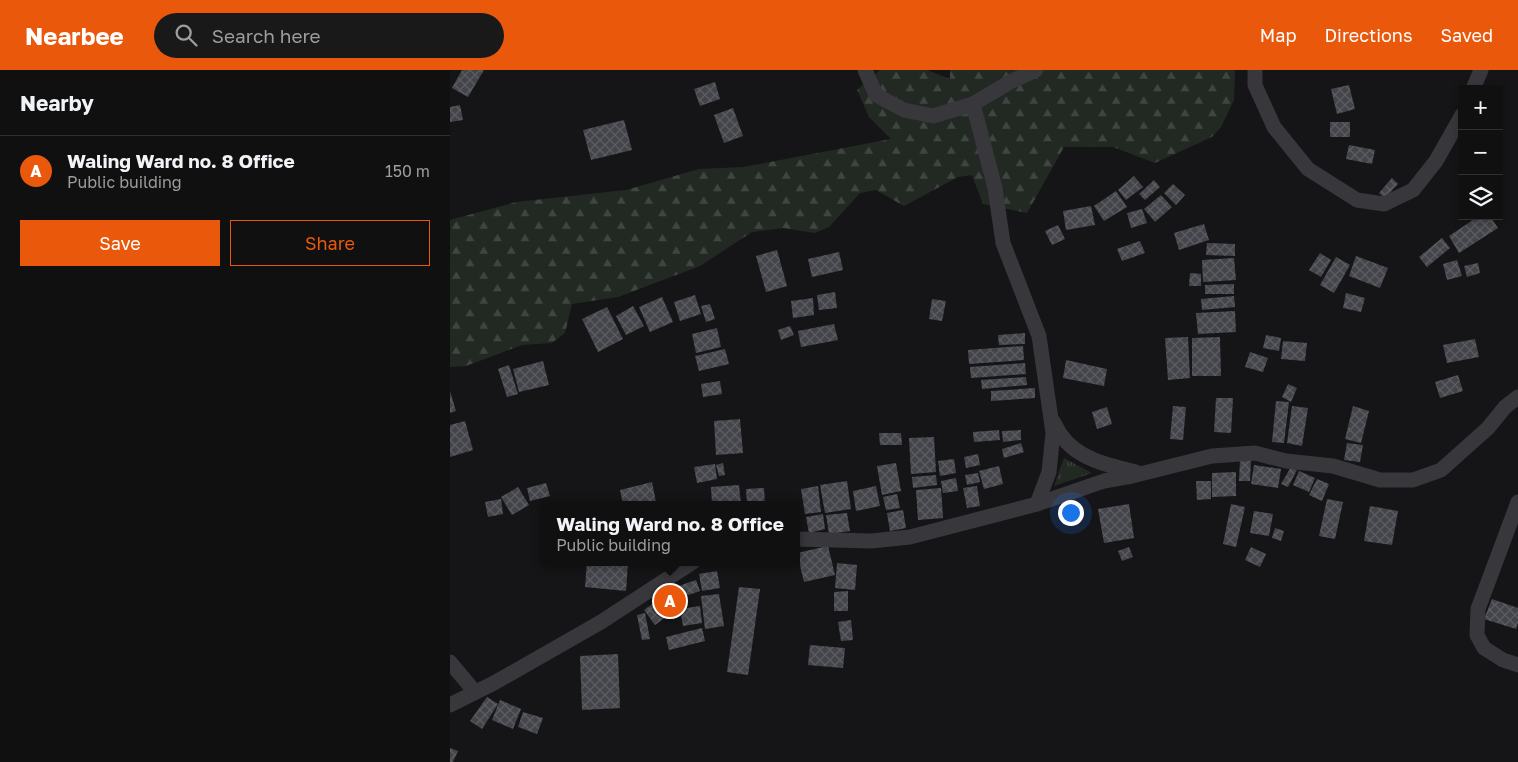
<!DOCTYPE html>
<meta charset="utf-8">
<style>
:root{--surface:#101011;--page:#19191a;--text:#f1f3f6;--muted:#9c9d9f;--line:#303031;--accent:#ea580c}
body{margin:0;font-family:"Golos Text",sans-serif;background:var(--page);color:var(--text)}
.controls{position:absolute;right:15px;top:15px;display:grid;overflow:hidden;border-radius:0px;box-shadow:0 2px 8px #0003}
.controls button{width:45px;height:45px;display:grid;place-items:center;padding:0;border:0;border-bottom:1px solid var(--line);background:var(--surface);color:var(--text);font:25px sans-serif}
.you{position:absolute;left:620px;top:442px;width:18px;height:18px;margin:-12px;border:4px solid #fff;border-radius:50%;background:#1a73e8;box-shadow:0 0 0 8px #1a73e833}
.badge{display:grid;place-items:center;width:32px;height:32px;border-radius:50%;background:var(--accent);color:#fff;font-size:16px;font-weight:700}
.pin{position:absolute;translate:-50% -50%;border:2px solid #fff;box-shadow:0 1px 5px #0006}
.popup{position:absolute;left:90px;top:431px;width:260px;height:65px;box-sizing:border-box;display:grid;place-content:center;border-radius:0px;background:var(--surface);filter:drop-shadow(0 1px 4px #0005);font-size:16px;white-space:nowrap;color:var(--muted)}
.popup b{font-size:19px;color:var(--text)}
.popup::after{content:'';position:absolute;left:50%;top:100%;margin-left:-10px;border:10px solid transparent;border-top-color:var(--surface)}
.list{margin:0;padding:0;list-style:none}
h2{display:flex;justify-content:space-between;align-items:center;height:65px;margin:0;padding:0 20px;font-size:21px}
h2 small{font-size:16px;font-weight:400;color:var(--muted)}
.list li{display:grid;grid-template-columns:32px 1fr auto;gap:15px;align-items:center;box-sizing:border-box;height:70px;padding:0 20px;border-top:1px solid var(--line)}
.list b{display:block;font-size:19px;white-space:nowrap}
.list p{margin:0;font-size:16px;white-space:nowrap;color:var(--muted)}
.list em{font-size:16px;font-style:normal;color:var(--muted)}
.actions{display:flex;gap:10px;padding:15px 20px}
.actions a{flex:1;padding:11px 0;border:1px solid var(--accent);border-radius:0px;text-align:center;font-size:18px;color:var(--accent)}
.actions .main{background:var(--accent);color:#fff}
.icon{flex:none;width:28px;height:28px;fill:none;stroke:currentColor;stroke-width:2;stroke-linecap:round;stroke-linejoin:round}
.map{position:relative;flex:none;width:1068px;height:692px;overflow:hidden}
header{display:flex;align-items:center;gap:30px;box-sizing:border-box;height:70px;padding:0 25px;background:var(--accent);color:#fff}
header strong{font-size:24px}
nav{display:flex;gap:28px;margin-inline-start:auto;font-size:18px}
.search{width:350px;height:45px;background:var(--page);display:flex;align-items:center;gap:12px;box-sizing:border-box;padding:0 18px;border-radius:28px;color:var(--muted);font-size:19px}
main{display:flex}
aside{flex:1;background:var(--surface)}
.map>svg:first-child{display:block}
</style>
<header>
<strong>Nearbee</strong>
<div class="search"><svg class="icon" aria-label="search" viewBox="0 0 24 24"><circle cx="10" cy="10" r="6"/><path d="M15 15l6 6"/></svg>Search here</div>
<nav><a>Map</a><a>Directions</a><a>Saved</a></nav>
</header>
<main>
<aside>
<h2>Nearby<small></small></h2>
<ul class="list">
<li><span class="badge">A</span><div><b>Waling Ward no. 8 Office</b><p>Public building</p></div><em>150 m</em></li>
</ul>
<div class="actions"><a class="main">Save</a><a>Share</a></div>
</aside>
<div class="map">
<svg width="1068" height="692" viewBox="0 0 1068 692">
<defs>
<pattern id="forest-firs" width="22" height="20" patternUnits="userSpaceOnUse" patternTransform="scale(1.25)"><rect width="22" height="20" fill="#222923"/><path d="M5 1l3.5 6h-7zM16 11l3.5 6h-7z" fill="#3f4541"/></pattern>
<pattern id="park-tufts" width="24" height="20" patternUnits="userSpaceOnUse" patternTransform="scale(1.25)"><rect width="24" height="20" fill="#222923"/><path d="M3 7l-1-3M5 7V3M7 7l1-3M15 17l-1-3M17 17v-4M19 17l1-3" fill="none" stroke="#3f4541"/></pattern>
<pattern id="building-cross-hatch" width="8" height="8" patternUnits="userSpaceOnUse" patternTransform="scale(1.25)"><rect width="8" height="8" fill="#44454a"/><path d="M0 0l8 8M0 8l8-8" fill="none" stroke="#5c5d62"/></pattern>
</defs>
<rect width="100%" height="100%" fill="#151517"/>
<polygon fill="url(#forest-firs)" points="430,0 477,0 500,9 500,0 785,0 784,30 771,57 762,67 705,93 663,77 614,77 577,143 533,134 522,105 508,107 454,136 426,120 410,123 379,157 365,163 333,158 302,162 250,196 168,227 122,234 115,263 102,273 72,275 16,296 0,297 0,150 66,132 176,120 249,99 294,97 441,69 419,47 407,20"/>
<polygon fill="url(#park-tufts)" points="614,388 642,403 604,416"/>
<g fill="url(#building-cross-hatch)">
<polygon points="12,0 34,0 18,27 2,18"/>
<polygon points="265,12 270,29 250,36 244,19"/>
<polygon points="899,15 905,39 887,44 881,19"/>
<polygon points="10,35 13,50 0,52 0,37"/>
<polygon points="283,38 293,66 274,73 264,45"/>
<polygon points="174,50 182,80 141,90 133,60"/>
<rect x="880" y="52" width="20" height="15"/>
<polygon points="899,75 925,80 922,94 896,89"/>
<polygon points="684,106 693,117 676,130 668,120"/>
<polygon points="942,108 948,114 935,128 929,123"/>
<polygon points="704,110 710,117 695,130 689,124"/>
<polygon points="723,114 735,125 726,135 714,123"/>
<polygon points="666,121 677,137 654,151 644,136"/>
<polygon points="711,125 722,137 705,152 694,139"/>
<polygon points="641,136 645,155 616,160 613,141"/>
<polygon points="692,139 697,153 681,158 677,143"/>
<polygon points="1029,146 1040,146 1048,158 1009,183 999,166"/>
<polygon points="754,154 759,170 729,180 724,163"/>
<polygon points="608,155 615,169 602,175 595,161"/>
<polygon points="992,168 1000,178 977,197 969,187"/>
<polygon points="690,171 695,183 672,191 667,179"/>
<polygon points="757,173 785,174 785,186 756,185"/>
<polygon points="327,180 337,216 316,222 306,186"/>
<polygon points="389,182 393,200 362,207 358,189"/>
<polygon points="870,183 881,190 871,207 859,200"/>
<polygon points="906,186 938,198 930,218 899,206"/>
<polygon points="886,187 900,195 884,223 870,215"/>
<polygon points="784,188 786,210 753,212 752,190"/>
<polygon points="1007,190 1012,206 997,210 993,194"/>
<polygon points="1028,193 1030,203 1017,207 1014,196"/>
<polygon points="740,203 751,204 751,216 739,216"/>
<polygon points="784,214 784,224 755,224 755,215"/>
<polygon points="385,222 387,238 369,240 367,225"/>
<polygon points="896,223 915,228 911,242 893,238"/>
<polygon points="245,225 251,244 230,251 224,232"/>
<polygon points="784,226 785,237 752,240 751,229"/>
<polygon points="212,227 223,252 200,262 189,237"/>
<polygon points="363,228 364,245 343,248 341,231"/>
<polygon points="482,229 496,231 492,251 479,249"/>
<polygon points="260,234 265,249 256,252 251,236"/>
<polygon points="183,236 194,256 176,265 166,246"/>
<polygon points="157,237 173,269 148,282 132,249"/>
<polygon points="785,241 786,262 748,264 746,243"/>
<polygon points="384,254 388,270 351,277 348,261"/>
<polygon points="340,256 344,265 331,270 328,260"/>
<polygon points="267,258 271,277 246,283 242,264"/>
<polygon points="575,263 575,274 549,275 548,265"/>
<polygon points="816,265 831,268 829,281 813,278"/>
<polygon points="738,267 740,308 718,310 715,268"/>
<polygon points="770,267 771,306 742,306 742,268"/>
<polygon points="1025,269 1029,287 997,293 993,275"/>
<polygon points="833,271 857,273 855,291 831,289"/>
<polygon points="573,276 574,290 519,294 518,280"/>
<polygon points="275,279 279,294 249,301 245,286"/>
<polygon points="800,282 818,288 813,302 795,297"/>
<polygon points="616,290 657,299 654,316 613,308"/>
<polygon points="93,291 99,315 69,322 63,299"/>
<polygon points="575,293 576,304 521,308 520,297"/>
<polygon points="59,295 68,324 57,327 48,299"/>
<polygon points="1008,305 1013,321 990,328 985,312"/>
<polygon points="576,307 577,315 532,319 531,310"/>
<polygon points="270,311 272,324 253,327 251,314"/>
<polygon points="838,314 847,318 841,332 832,327"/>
<polygon points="585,318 585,328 541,331 541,321"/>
<polygon points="0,321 6,341 0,343"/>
<polygon points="766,328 783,328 781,363 764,362"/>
<polygon points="826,331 839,332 834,373 822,372"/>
<polygon points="723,336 736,337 733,370 720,369"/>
<polygon points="842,336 858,338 852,376 837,373"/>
<polygon points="903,336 919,341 911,373 895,369"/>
<polygon points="657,337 662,354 647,359 642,342"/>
<polygon points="290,349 293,383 266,385 264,351"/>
<polygon points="15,351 23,380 0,387 0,355"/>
<polygon points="549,360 550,370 524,372 523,362"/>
<polygon points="571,360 571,370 553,372 552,361"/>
<polygon points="429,363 451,363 452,375 430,375"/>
<polygon points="484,367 486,402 461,404 459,368"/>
<polygon points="571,373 574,382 554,388 552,379"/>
<polygon points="897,373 913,375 910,392 894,390"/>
<polygon points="528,384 530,395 516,398 514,387"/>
<polygon points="504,389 506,403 490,406 488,391"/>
<polygon points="790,390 801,390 800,411 789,411"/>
<polygon points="273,393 275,405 269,406 266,395"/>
<polygon points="446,393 451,421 432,425 427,396"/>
<polygon points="265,394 267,409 247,413 244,397"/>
<polygon points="804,395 831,399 828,418 801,414"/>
<polygon points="549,396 553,414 534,419 529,401"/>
<polygon points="841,397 847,400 838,417 831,414"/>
<polygon points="849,401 865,408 859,422 843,415"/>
<polygon points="786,402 786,426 762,427 762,403"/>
<polygon points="528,403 530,412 517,415 515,405"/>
<polygon points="486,405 487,415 463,418 462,407"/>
<polygon points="506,408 508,421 493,423 491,411"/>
<polygon points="867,409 879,414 872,431 859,425"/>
<polygon points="397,411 401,439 375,443 370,415"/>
<polygon points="746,411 761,411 761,429 747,430"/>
<polygon points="202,412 206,432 197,435 173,435 170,420"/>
<polygon points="96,413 100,426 80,431 77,418"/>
<polygon points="289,415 291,434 262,435 261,417"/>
<polygon points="368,416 371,442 355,444 351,419"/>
<polygon points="426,416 430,436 406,441 403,421"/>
<polygon points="527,416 530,436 517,438 513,418"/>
<polygon points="68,417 79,435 62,445 51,427"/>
<polygon points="314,418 315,435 297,435 296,419"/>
<polygon points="491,418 493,448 468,450 466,420"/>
<polygon points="447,424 450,438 436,440 433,427"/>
<polygon points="51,429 53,444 38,447 35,432"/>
<polygon points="877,429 893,432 885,469 869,466"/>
<polygon points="679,434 684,468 654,473 648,439"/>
<polygon points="781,434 795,437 786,477 773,474"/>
<polygon points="920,436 948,441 942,475 914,471"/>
<polygon points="453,440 456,458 440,461 437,443"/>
<polygon points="804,441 823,444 819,466 800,463"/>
<polygon points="397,443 400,461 379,464 376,445"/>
<polygon points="373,444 375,459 359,463 356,447"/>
<polygon points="825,458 834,461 831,471 822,468"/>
<polygon points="378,476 385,505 354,512 347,483"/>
<polygon points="679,477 683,487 672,491 668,481"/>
<polygon points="801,477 816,484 810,497 795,490"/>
<polygon points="137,492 178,492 176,521 135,517"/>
<polygon points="387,493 407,495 405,520 385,518"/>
<polygon points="267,501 270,518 252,521 249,504"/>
<polygon points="246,510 250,521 227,529 223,518"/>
<polygon points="289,517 310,519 298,605 277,602"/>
<polygon points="220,521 231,536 205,555 194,540"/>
<polygon points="398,521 398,541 384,541 384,522"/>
<polygon points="269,524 274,556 255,559 251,526"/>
<polygon points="1042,529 1068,538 1068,553 1066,559 1034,549"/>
<polygon points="250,536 252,553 233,556 230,539"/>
<polygon points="195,543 200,569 192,570 187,545"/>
<polygon points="401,550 403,570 391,571 388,552"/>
<polygon points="252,558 255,571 219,580 216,567"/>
<polygon points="360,575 395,578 393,598 358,595"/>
<polygon points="168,584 170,638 132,640 130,586"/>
<polygon points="37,627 48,634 32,659 20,651"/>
<polygon points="50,630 71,639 63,659 42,650"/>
<polygon points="73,642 93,648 87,664 68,657"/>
<polygon points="0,678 8,681 3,692 0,692"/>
</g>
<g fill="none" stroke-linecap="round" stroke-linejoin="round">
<g stroke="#37373c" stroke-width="15">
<polyline points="415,0 426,25 454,40 483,46 523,34 560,12 586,0"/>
<polyline points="805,0 805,15 824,57 858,99 907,130 934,134 963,120 986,91 1012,45"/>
<polyline points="1023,19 1031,0"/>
<polyline points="523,34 545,118 553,173 589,266 603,363 599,402 587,434"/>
<path d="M603 351C606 356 608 361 611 365 627 389 660 396 686 402"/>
<polyline points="1068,432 1028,539 1027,565 1034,578 1053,590 1068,595"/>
<polyline points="346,469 421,471 460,467 587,434 654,411 682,406 762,386 805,383 836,391 883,396 930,410 963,410 991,400 1038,358 1055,337 1068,327"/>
<polyline points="0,592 25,622"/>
<polyline points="0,635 44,613 151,552 243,492"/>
</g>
</g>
</svg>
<div class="controls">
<button>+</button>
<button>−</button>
<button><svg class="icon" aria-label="layers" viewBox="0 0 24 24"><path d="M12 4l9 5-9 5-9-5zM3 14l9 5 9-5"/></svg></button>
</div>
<div class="you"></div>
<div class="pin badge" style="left:220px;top:531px">A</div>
<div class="popup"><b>Waling Ward no. 8 Office</b>Public building</div>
</div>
</main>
